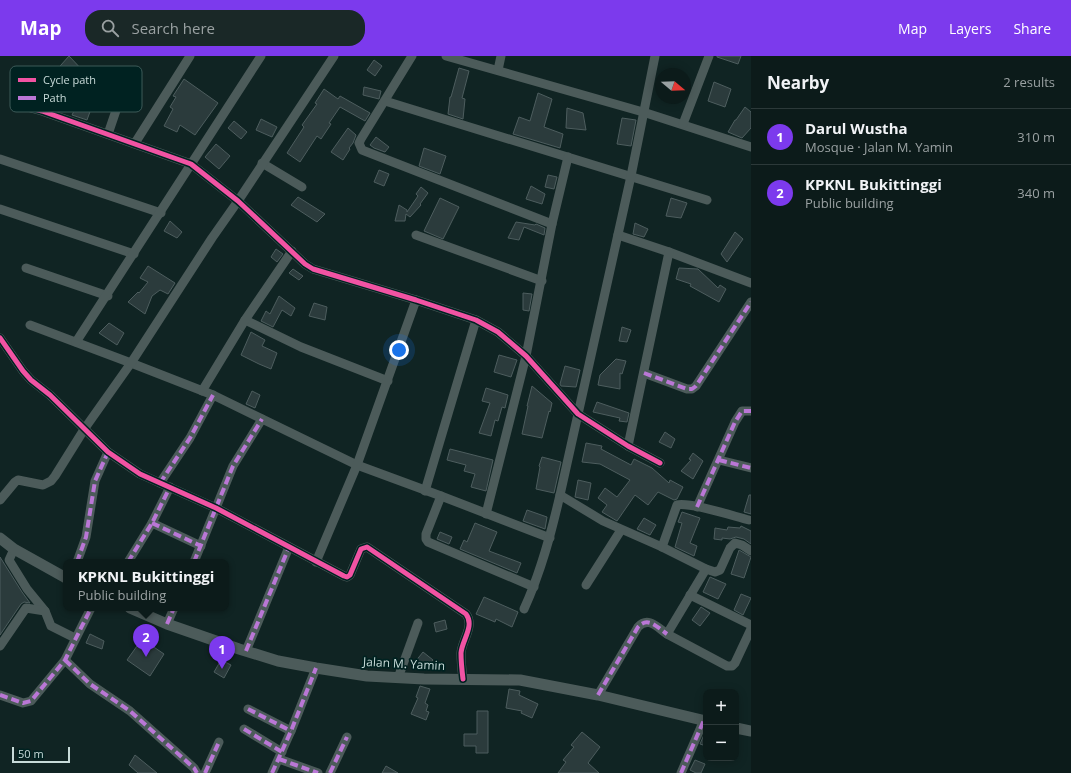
<!DOCTYPE html>
<meta charset="utf-8">
<style>
:root{--surface:#0c1b1a;--page:#1a2827;--text:#f1f3f6;--muted:#9aa1a2;--line:#2c3939;--accent:#7c3aed}
body{margin:0;font-family:"Open Sans",sans-serif;background:var(--page);color:var(--text)}
.controls{position:absolute;right:12px;bottom:12px;display:grid;overflow:hidden;border-radius:8px;box-shadow:0 2px 10px #0003}
.controls button{width:36px;height:36px;display:grid;place-items:center;padding:0;border:0;border-bottom:1px solid var(--line);background:var(--surface);color:var(--text);font:20px sans-serif}
.compass{position:absolute;left:655px;top:12px;width:36px;height:36px;border-radius:50%;background:var(--surface);box-shadow:0 2px 10px #0003;rotate:109deg}
.scale{position:absolute;left:12px;bottom:10px;width:58px;box-sizing:border-box;padding-left:4px;border:2px solid #c8dbd9;border-top:0;font-size:11px;line-height:14px;white-space:nowrap;color:#c8dbd9;-webkit-text-stroke:3px #002221;paint-order:stroke}
.you{position:absolute;left:399px;top:294px;width:14px;height:14px;margin:-10px;border:3px solid #fff;border-radius:50%;background:#1a73e8;box-shadow:0 0 0 6px #1a73e833}
.badge{display:grid;place-items:center;width:26px;height:26px;border-radius:50%;background:var(--accent);color:#fff;font-size:13px;font-weight:700}
.pin{position:absolute;translate:-50% -33px;filter:drop-shadow(0 1px 2px #0008)}
.pin::after{content:'';position:absolute;top:21px;width:14px;height:12px;background:inherit;clip-path:polygon(0 0,100% 0,50% 100%)}
.popup{position:absolute;left:63px;top:503px;width:166px;height:52px;box-sizing:border-box;display:grid;place-content:center;border-radius:8px;background:var(--surface);filter:drop-shadow(0 1px 3px #0005);font-size:13px;white-space:nowrap;color:var(--muted)}
.popup b{font-size:15px;color:var(--text)}
.popup::after{content:'';position:absolute;left:50%;top:100%;margin-left:-8px;border:8px solid transparent;border-top-color:var(--surface)}
.list{margin:0;padding:0;list-style:none}
h2{display:flex;justify-content:space-between;align-items:center;height:52px;margin:0;padding:0 16px;font-size:17px}
h2 small{font-size:13px;font-weight:400;color:var(--muted)}
.list li{display:grid;grid-template-columns:26px 1fr auto;gap:12px;align-items:center;box-sizing:border-box;height:56px;padding:0 16px;border-top:1px solid var(--line)}
.list b{display:block;font-size:15px;white-space:nowrap}
.list p{margin:0;font-size:13px;white-space:nowrap;color:var(--muted)}
.list em{font-size:13px;font-style:normal;color:var(--muted)}
.icon{flex:none;width:22px;height:22px;fill:none;stroke:currentColor;stroke-width:2;stroke-linecap:round;stroke-linejoin:round}
.map{position:relative;flex:none;width:751px;height:717px;overflow:hidden}
header{display:flex;align-items:center;gap:24px;box-sizing:border-box;height:56px;padding:0 20px;background:var(--accent);color:#fff}
header strong{font-size:19px}
nav{display:flex;gap:22px;margin-inline-start:auto;font-size:14px}
.search{width:280px;height:36px;background:var(--page);display:flex;align-items:center;gap:10px;box-sizing:border-box;padding:0 14px;border-radius:16px;color:var(--muted);font-size:15px}
main{display:flex}
aside{flex:1;background:var(--surface)}
.map>svg:first-child{display:block}
</style>
<header>
<strong>Map</strong>
<div class="search"><svg class="icon" aria-label="search" viewBox="0 0 24 24"><circle cx="10" cy="10" r="6"/><path d="M15 15l6 6"/></svg>Search here</div>
<nav><a>Map</a><a>Layers</a><a>Share</a></nav>
</header>
<main>
<div class="map">
<svg width="751" height="717" viewBox="0 0 751 717">
<rect width="100%" height="100%" fill="#102423"/>
<g fill="#2b3b3c" stroke="#4d5d5e">
<polygon points="69,0 85,17 68,33 53,18"/>
<polygon points="717,0 741,0 738,8 717,1"/>
<polygon points="374,4 382,10 375,20 367,14"/>
<polygon points="459,12 469,15 462,42 465,43 463,63 448,58 450,41 451,41"/>
<polygon points="184,23 218,47 195,79 180,69 177,76 164,70 173,53 170,51 176,41 173,40"/>
<polygon points="714,26 731,33 725,51 708,45"/>
<polygon points="364,31 381,35 379,43 363,39"/>
<polygon points="324,33 338,43 340,40 370,57 365,65 340,51 329,67 331,68 321,83 317,80 300,106 287,97 304,71 302,69 317,48 315,47"/>
<polygon points="538,37 552,43 544,71 563,78 560,92 513,78 519,61 530,65"/>
<polygon points="79,45 92,50 87,64 72,59"/>
<polygon points="745,51 751,56 751,72 742,82 728,76 735,64 736,64"/>
<polygon points="567,52 583,57 586,74 566,72"/>
<polygon points="622,62 636,64 631,90 617,88"/>
<polygon points="261,63 277,71 272,81 256,74"/>
<polygon points="234,65 247,76 241,83 228,72"/>
<polygon points="348,72 356,79 353,87 349,92 350,93 343,104 331,96"/>
<polygon points="376,81 389,91 385,96 374,92 370,89"/>
<polygon points="216,88 230,100 219,113 205,101"/>
<polygon points="424,92 446,100 440,118 419,110"/>
<polygon points="379,114 389,118 384,130 374,126"/>
<polygon points="548,119 557,121 554,133 545,131"/>
<polygon points="531,130 545,138 542,148 526,143"/>
<polygon points="421,131 428,137 420,148 421,149 410,161 406,158 405,165 395,165 399,149 407,154 407,156 418,140 416,138"/>
<polygon points="298,141 325,158 317,166 291,149"/>
<polygon points="440,142 459,151 443,183 424,175"/>
<polygon points="671,142 687,147 681,162 666,160"/>
<polygon points="170,165 182,176 177,182 164,175"/>
<polygon points="516,166 535,169 536,168 545,172 544,179 524,171 519,184 508,182"/>
<polygon points="635,167 648,173 644,181 633,178"/>
<polygon points="735,176 743,183 727,206 721,198"/>
<polygon points="276,193 283,198 277,206 271,201"/>
<polygon points="148,210 175,227 168,238 160,234 152,240 145,258 128,246 138,236 139,237 148,226 140,222"/>
<polygon points="679,212 698,213 718,232 720,229 726,233 719,246 690,230 691,228 676,223"/>
<polygon points="293,213 303,220 299,224 289,217"/>
<polygon points="523,237 532,238 529,255 523,254"/>
<polygon points="279,240 295,252 291,260 282,254 273,271 261,265 266,255 270,258"/>
<polygon points="314,247 327,251 325,264 309,260"/>
<polygon points="109,267 124,277 117,289 99,277"/>
<polygon points="622,271 631,274 627,286 619,285"/>
<polygon points="251,276 265,284 262,290 277,297 271,313 259,308 241,299"/>
<polygon points="499,299 517,304 511,321 494,316"/>
<polygon points="616,303 626,305 622,318 620,317 620,333 598,329 600,319"/>
<polygon points="565,310 580,314 576,331 561,330 560,328"/>
<polygon points="532,330 552,347 550,356 549,355 542,382 522,378 528,350 527,350"/>
<polygon points="486,332 508,339 505,352 502,351 498,365 495,364 491,380 479,377 490,347 482,345"/>
<polygon points="252,335 260,339 255,352 246,348"/>
<polygon points="597,346 629,357 627,366 619,365 620,362 593,356"/>
<polygon points="665,376 675,383 671,392 659,386"/>
<polygon points="586,387 602,390 601,393 631,409 634,403 652,412 669,427 670,424 683,431 677,443 674,444 658,436 648,449 635,439 617,465 602,456 607,449 598,442 605,432 617,441 630,424 600,408 582,406"/>
<polygon points="450,393 493,404 486,435 471,431 475,418 464,415 466,409 447,404"/>
<polygon points="693,397 703,405 693,423 681,415 691,404 689,403"/>
<polygon points="542,401 561,406 554,437 536,433 540,411 539,410"/>
<polygon points="578,424 591,427 588,444 575,441"/>
<polygon points="749,439 751,439 751,458 744,456"/>
<polygon points="527,454 547,461 545,473 523,465"/>
<polygon points="682,456 700,462 690,487 697,490 694,500 675,491 682,467 678,466"/>
<polygon points="644,462 656,469 650,479 637,473"/>
<polygon points="475,467 497,476 489,495 521,507 517,517 460,493 464,484 467,486"/>
<polygon points="741,470 751,475 751,488 744,483 736,481 730,483 722,482 722,484 714,483 715,472 727,474 728,471 740,472"/>
<polygon points="440,476 452,481 449,488 437,483"/>
<polygon points="739,494 751,501 744,522 731,518"/>
<polygon points="0,501 22,536 30,547 24,546 21,548 0,579"/>
<polygon points="710,521 726,528 718,543 703,536"/>
<polygon points="741,538 751,542 743,559 734,554"/>
<polygon points="484,541 518,556 512,571 496,563 495,566 476,558"/>
<polygon points="701,551 710,557 700,570 692,564"/>
<polygon points="445,564 447,573 436,576 434,567"/>
<polygon points="90,578 104,585 102,593 86,587"/>
<polygon points="142,583 164,598 150,620 127,604"/>
<polygon points="423,596 433,604 425,614 415,606"/>
<polygon points="221,604 231,609 224,622 214,616"/>
<polygon points="420,630 430,633 425,647 428,649 426,655 429,656 426,664 411,658 418,642 416,641"/>
<polygon points="509,633 520,635 519,639 538,648 532,662 521,657 522,655 506,652"/>
<polygon points="477,655 488,655 488,697 476,697 476,690 464,690 464,678 477,678"/>
<polygon points="706,674 706,690 700,688"/>
<polygon points="582,676 600,691 588,707 599,717 558,717 566,706 563,704 574,691 571,689"/>
<polygon points="135,699 157,717 138,717 129,709"/>
<polygon points="695,704 705,708 701,717 696,717 690,714"/>
<polygon points="386,710 398,717 382,717"/>
</g>
<g fill="none" stroke-linecap="round" stroke-linejoin="round">
<g stroke="#4c5b5a" stroke-width="9">
<polyline points="412,0 361,83 359,87 362,94 552,168"/>
<polyline points="446,0 643,56 751,91"/>
<polyline points="498,14 501,0"/>
<polyline points="385,45 707,144"/>
<polyline points="20,49 42,55 191,108 238,145 305,208 313,213 416,244 476,264 498,276 526,300 578,358 628,390 660,407"/>
<polyline points="683,68 709,0"/>
<polyline points="108,78 123,34"/>
<polyline points="135,87 190,0"/>
<polyline points="0,103 161,157"/>
<polyline points="262,107 302,131"/>
<polyline points="0,153 134,198"/>
<polyline points="416,179 542,225"/>
<polyline points="618,179 669,196 751,227"/>
<polyline points="26,212 108,240"/>
<polyline points="245,264 301,291 388,325"/>
<polyline points="30,269 131,307 213,339 357,409 441,440 550,482"/>
<path d="M0 282 23 315 31 324 50 339 108 396 140 418 216 452 344 520 347 521 350 519 361 493 367 491 466 558C475 570 462 584 461 597 461 606 462 615 463 623"/>
<polyline points="76,286 261,0"/>
<polyline points="644,317 687,333 692,333 696,330 751,246"/>
<polyline points="202,335 245,264 292,195"/>
<polyline points="628,390 669,196"/>
<polyline points="719,404 751,412"/>
<polyline points="160,427 190,382 213,339"/>
<polyline points="425,435 476,264"/>
<polyline points="560,439 603,465 662,491 706,513 715,516 720,514 730,492 735,487 742,489 751,495"/>
<polyline points="441,440 426,478 426,483 428,486 534,531"/>
<polyline points="0,444 15,426 18,424 43,429 51,425 55,420 85,372 131,307 212,182 238,145 334,0"/>
<polyline points="697,451 735,366 742,355 751,355"/>
<polyline points="486,458 526,300 552,168 568,101"/>
<polyline points="152,467 201,490"/>
<path d="M662 491 677 449C690 446 733 460 749 464"/>
<polyline points="14,493 9,504 27,533 45,555"/>
<polyline points="77,506 86,481 95,425 108,396"/>
<polyline points="128,506 152,467 170,431"/>
<polyline points="194,506 233,410 262,363"/>
<polyline points="316,506 357,409 416,244"/>
<polyline points="706,513 667,578 727,610 732,610 735,607 751,573"/>
<polyline points="586,529 621,474"/>
<polyline points="690,539 751,569"/>
<path d="M524 553C541 516 551 478 560 439L631 120 655 0"/>
<polyline points="167,568 174,552"/>
<polyline points="0,590 26,552 45,555 51,570 75,582"/>
<polyline points="246,595 289,491"/>
<polyline points="65,604 90,628 130,655 194,712 197,717"/>
<polyline points="398,622 418,567"/>
<polyline points="0,639 23,647 31,645 65,604 91,552"/>
<path d="M598 639 638 571C648 560 657 571 667 578"/>
<polyline points="248,653 291,675"/>
<polyline points="244,673 282,696"/>
<polyline points="279,703 318,717"/>
<polyline points="205,717 219,686"/>
<polyline points="272,717 291,675 316,612"/>
<polyline points="330,717 347,681"/>
<polyline points="681,717 704,664"/>
</g>
<g stroke="#4c5b5a" stroke-width="11">
<polyline points="0,482 14,493 66,522"/>
<polyline points="130,552 167,568 239,593 278,605 316,612 367,620 424,623 520,624 598,639 706,665"/>
<polyline points="736,672 751,675"/>
</g>
<g stroke="#ba77d6" stroke-width="4" stroke-dasharray="8 4" stroke-linecap="butt">
<polyline points="644,317 687,333 692,333 696,330 751,246"/>
<polyline points="719,404 751,412"/>
<polyline points="160,427 190,382 213,339"/>
<polyline points="697,451 735,366 742,355 751,355"/>
<polyline points="152,467 201,490"/>
<polyline points="77,506 86,481 95,425 108,396"/>
<polyline points="128,506 152,467 170,431"/>
<polyline points="194,506 233,410 262,363"/>
<polyline points="167,568 174,552"/>
<polyline points="246,595 289,491"/>
<polyline points="65,604 90,628 130,655 194,712 197,717"/>
<polyline points="0,639 23,647 31,645 65,604 91,552"/>
<path d="M598 639 638 571C648 560 657 571 667 578"/>
<polyline points="248,653 291,675"/>
<polyline points="244,673 282,696"/>
<polyline points="279,703 318,717"/>
<polyline points="205,717 219,686"/>
<polyline points="272,717 291,675 316,612"/>
<polyline points="330,717 347,681"/>
<polyline points="681,717 704,664"/>
</g>
<g stroke="#002221" stroke-width="8">
<g id="cycleway">
<polyline points="20,49 42,55 191,108 238,145 305,208 313,213 416,244 476,264 498,276 526,300 578,358 628,390 660,407"/>
<path d="M0 282 23 315 31 324 50 339 108 396 140 418 216 452 344 520 347 521 350 519 361 493 367 491 466 558C475 570 462 584 461 597 461 606 462 615 463 623"/>
</g>
</g>
<use href="#cycleway" stroke="#f153a3" stroke-width="5"/>
</g>
<g text-anchor="middle" stroke-width="3.5" stroke-linejoin="round" paint-order="stroke">
<g font-size="12" fill="#c8dbd9" stroke="#002221">
<text transform="translate(404 608) rotate(3)" y="4">Jalan M. Yamin</text>
</g>
</g>
<rect x="10" y="10" width="132" height="46" rx="6" fill="#002221" stroke="#3c5a58" stroke-width="1"/>
<rect x="18" y="22" width="18" height="4" fill="#f153a3"/>
<rect x="18" y="40" width="18" height="4" fill="#ba77d6"/>
<g font-size="11" fill="#c8dbd9">
<text x="43" y="28">Cycle path</text>
<text x="43" y="46">Path</text>
</g>
</svg>
<div class="controls">
<button>+</button>
<button>−</button>
</div>
<svg class="compass" viewBox="-18 -18 36 36"><path d="M0-13l5 13h-10z" fill="#e53935"/><path d="M0 13l5-13h-10z" fill="#9aa1a2"/></svg>
<div class="scale">50 m</div>
<div class="you"></div>
<div class="pin badge" style="left:222px;top:613px">1</div>
<div class="pin badge" style="left:146px;top:601px">2</div>
<div class="popup"><b>KPKNL Bukittinggi</b>Public building</div>
</div>
<aside>
<h2>Nearby<small>2 results</small></h2>
<ul class="list">
<li><span class="badge">1</span><div><b>Darul Wustha</b><p>Mosque · Jalan M. Yamin</p></div><em>310 m</em></li>
<li><span class="badge">2</span><div><b>KPKNL Bukittinggi</b><p>Public building</p></div><em>340 m</em></li>
</ul>
</aside>
</main>
